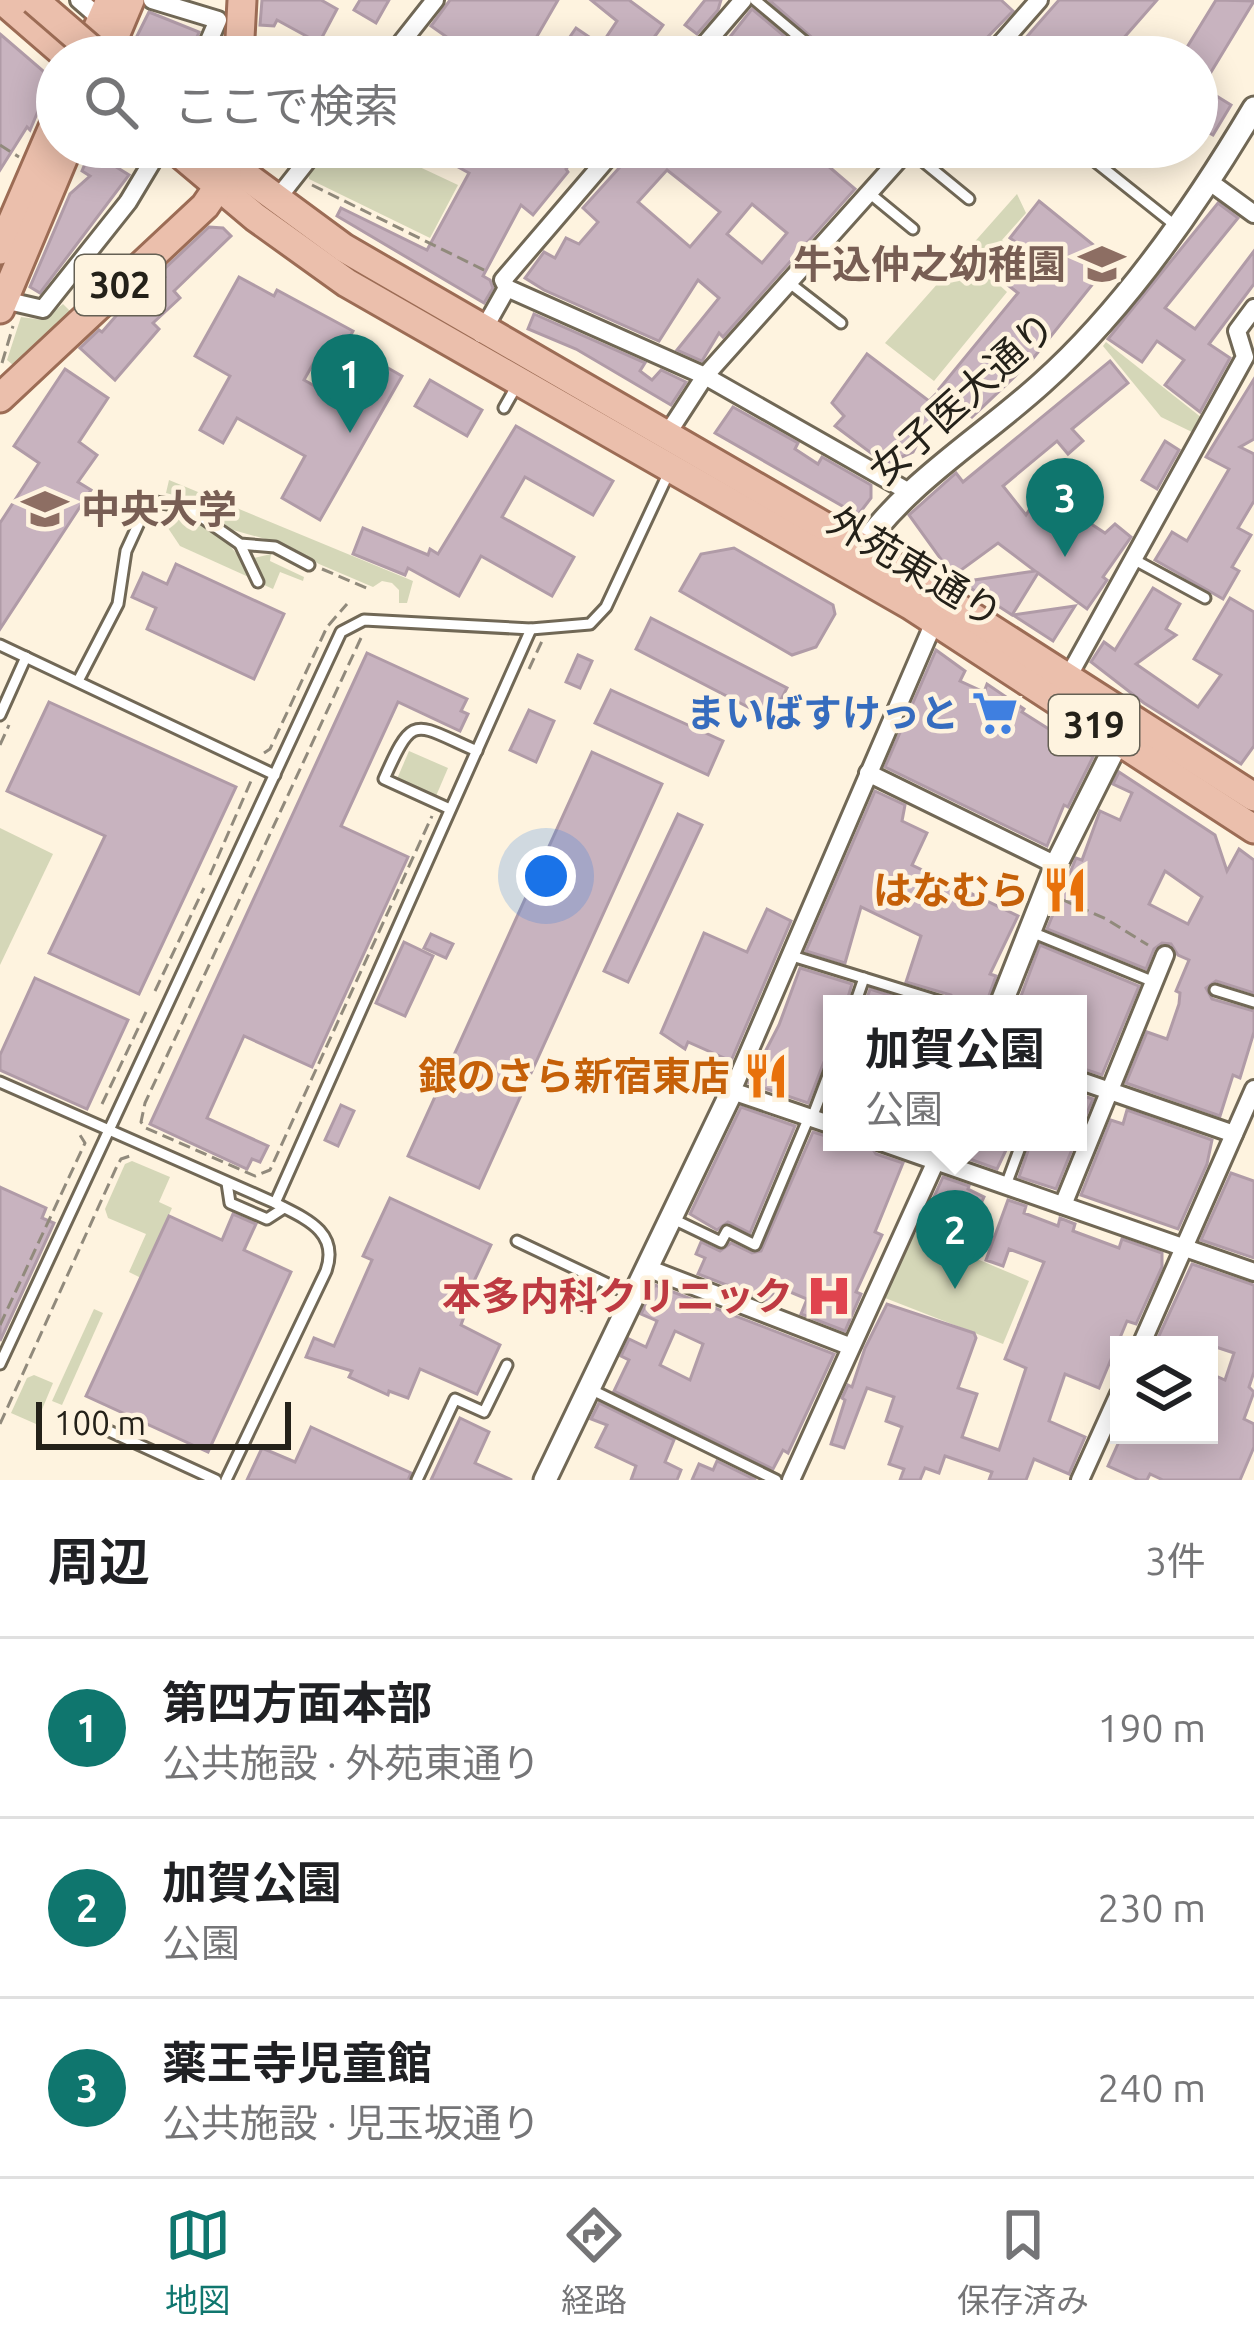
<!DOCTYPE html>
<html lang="ja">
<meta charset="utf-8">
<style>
:root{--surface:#fff;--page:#f6f6f6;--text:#202124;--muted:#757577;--line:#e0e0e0;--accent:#0f766e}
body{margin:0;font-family:Ubuntu,"Noto Sans JP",sans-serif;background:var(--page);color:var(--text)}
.controls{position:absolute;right:36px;bottom:36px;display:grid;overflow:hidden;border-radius:0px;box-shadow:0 6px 30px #0003}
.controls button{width:108px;height:108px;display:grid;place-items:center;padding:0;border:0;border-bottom:3px solid var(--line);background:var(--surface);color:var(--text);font:60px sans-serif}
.scale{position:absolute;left:36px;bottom:30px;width:255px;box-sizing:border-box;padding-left:12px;border:6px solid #242119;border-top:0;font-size:33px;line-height:42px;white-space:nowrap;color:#242119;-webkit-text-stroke:9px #fef3df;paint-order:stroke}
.you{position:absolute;left:546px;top:876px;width:42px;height:42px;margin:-30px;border:9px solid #fff;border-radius:50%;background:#1a73e8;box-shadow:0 0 0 18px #1a73e833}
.badge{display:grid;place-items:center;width:78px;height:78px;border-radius:50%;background:var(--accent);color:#fff;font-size:39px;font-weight:700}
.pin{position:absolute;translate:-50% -99px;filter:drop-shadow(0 3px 6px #0008)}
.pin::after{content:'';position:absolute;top:63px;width:42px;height:36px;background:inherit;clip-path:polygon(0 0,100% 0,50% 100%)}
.popup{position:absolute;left:823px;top:995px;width:264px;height:156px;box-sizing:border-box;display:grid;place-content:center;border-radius:0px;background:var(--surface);filter:drop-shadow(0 3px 9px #0005);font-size:39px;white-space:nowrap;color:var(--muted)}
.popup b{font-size:45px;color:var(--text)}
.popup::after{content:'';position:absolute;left:50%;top:100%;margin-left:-24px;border:24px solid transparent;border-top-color:var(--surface)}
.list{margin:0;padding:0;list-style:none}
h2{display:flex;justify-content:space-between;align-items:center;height:156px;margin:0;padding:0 48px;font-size:51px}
h2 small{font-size:39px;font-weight:400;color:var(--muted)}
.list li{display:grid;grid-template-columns:78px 1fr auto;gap:36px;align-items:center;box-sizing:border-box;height:180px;padding:0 48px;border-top:3px solid var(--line)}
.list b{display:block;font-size:45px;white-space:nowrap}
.list p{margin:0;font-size:39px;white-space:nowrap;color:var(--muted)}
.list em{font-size:39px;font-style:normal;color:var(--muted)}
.icon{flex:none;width:66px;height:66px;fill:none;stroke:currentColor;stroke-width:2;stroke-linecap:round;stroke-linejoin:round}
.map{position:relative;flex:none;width:1254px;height:1480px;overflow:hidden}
.search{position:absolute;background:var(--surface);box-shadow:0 6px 30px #0003;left:36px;right:36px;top:36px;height:132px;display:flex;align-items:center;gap:30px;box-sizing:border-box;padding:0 42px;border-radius:66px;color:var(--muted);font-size:45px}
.sheet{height:696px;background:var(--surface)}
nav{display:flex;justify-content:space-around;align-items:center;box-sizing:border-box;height:168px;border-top:3px solid var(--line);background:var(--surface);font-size:33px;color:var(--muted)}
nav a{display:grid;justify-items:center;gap:6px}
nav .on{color:var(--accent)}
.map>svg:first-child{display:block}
</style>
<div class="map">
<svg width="1254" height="1480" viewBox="0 0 1254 1480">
<rect width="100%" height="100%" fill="#fef3df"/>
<g fill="#d5d7b8">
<polygon points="330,147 377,147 458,185 430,238 309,179 308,173"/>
<polygon points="1017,194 1026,213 1002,240 1006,245 984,271 1007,292 934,381 885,343"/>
<polygon points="63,304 71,312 13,365 7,360 21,317 43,320"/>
<polygon points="1106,342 1202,418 1194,433 1161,417 1103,346"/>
<polygon points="169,480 413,581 407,603 399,603 399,590 392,583 382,581 373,587 319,564 287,545 233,530 192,500 166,493"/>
<path d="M178 509C211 523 236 547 253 579L180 546 164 522 167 511Z"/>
<polygon points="271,554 270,561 304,577 303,581 280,572 273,589 262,584 254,558"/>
<polygon points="409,751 448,768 436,796 397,779"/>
<polygon points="0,828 53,854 0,965"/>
<polygon points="132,1161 170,1177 159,1202 172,1208 141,1278 129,1272 146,1234 108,1218 105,1209 125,1164"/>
<polygon points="911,1231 1029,1281 1003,1344 880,1296"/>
<polygon points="94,1309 103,1313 62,1405 52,1401"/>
<polygon points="34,1375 53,1383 36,1424 11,1413 27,1378"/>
</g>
<g fill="#c8b3bf" stroke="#b09ba7" stroke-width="3" fill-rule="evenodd">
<polygon points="262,0 321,0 337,9 319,43 277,20 274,26 260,25"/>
<polygon points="360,0 389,0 376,23 354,10"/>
<polygon points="450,0 558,0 525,57 490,57 458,45 431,26"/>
<polygon points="591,0 629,0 663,25 640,57 556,57 576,28 601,45 617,21"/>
<polygon points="705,0 721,0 718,10 697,34 685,25"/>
<polygon points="769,0 1001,0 1013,11 970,55 965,51 959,57 834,57"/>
<polygon points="1059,0 1157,0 1107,57 1009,57"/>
<polygon points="1216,0 1254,1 1202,87 1231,105 1213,135 1197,126 1197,57 1181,57"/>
<polygon points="752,9 802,51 797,57 714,57"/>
<polygon points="149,12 199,32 189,57 146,57 150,50 134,42"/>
<polygon points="0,34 49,76 50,83 30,130 27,127 0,170"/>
<polygon points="92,147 122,147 113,165 129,175 40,293 30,287 70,194 90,176 82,171"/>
<polygon points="422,147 582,147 566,169 568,172 533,215 521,205 483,276 490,280 493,288 484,303 337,216 341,208 427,250 469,173"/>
<path d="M638 147H689L705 161 715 147H746L770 164 786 147H806L855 189 723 337 719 333 702 361 677 350 719 298 698 280 659 341 544 290 525 278 544 252 555 258 566 238 579 244 598 222 583 208ZM667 170 720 212 690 247 638 202ZM752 204 787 233 762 263 727 234Z"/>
<polygon points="1039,201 1112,260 1031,361 972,417 939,389 1018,293 991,272 1014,241 1010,238"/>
<polygon points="1218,203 1238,218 1165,308 1195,329 1254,251 1254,284 1209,344 1230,358 1200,412 1165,385 1184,360 1157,341 1142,362 1108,339"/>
<polygon points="209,227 223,228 231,236 174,291 180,298 153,323 159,329 115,380 80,348 99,330 102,332 129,301 134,306 165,277 161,272"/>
<path d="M239 277 274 296 277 290 353 331 346 344 402 376 320 520 282 498 305 456 237 418 223 443 200 430 230 376 195 356ZM322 348 357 366 338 399 304 380Z"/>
<polygon points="534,314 645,363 640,371 652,380 661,370 686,382 671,405 576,349 528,329"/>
<polygon points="867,354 929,401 935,395 947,430 935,426 923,433 913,452 890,462 875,456 835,426 844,416 832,403"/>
<polygon points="1110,361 1128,383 1072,429 1083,441 1068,454 1057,441 1003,486 1026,515 1041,491 1105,533 1115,524 1131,537 1103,577 1107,580 1087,609 1038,573 1012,615 961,582 1035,571 998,543 953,576 909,515 956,473 963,482"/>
<polygon points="65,369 108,398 79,442 97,455 78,482 91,490 0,629 0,523 39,463 14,446"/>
<polygon points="1254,379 1254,439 1240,447 1254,454 1254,501 1238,528 1251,535 1232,567 1239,571 1223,599 1155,560 1172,532 1187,541 1229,469 1206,457"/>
<polygon points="430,380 482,410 467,436 415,406"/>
<polygon points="733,407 798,443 795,449 818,464 822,457 871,485 871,498 858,515 715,433"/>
<polygon points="516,426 613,481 593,515 525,477 502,517 574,557 552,596 481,556 459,596 408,568 405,575 353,554 363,528 428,555 430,549 438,554"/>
<polygon points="1165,441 1179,450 1157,489 1142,480"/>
<polygon points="734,548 833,605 835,614 816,647 792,655 680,591 701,554"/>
<polygon points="176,564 284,614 254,679 147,629 156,608 132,597 143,573 167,584"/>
<polygon points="1153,588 1180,604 1166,629 1176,635 1136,664 1198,707 1221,675 1194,659 1230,598 1254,612 1254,746 1241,764 1144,703 1091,662 1104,642 1115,650"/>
<polygon points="1075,606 1053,641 1013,615"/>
<polygon points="651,618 787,688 771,719 636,649"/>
<polygon points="936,650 965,671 960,681 984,692 987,684 1024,709 1022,712 1093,757 1068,807 1064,805 1047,846 885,767"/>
<polygon points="367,653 467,699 461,711 468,714 460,731 398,702 341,826 408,857 312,1067 244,1036 207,1118 268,1146 260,1162 252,1159 247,1169 150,1124"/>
<polygon points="578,655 592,661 580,688 566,682"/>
<polygon points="611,690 723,741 708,775 595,723"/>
<polygon points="49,702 236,787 139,994 49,953 105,836 7,791"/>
<polygon points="529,710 554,721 536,762 510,750"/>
<polygon points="592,752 662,784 479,1188 408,1156"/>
<path d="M1119 772 1215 835 1227 871 1239 849 1254 860V993L1216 981 1206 988 1212 999 1254 1011V1032L1240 1078 1233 1075 1220 1116 1126 1083 1147 1032 1167 1039 1179 1004 1180 993 1176 991 1189 960 1178 955 1171 944 1162 943 1154 949 1146 969 1047 929 1076 858 1082 860 1100 811 1120 820 1132 793 1113 784ZM1165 871 1202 897 1188 924 1149 904Z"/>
<polygon points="875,791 905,805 902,821 927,833 912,865 1018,916 990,974 996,976 986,1004 957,1004 951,995 906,982 921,936 861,907 845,963 806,951"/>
<polygon points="678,814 702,825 628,982 604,971"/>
<polygon points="767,909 791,921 731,1061 688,1042 685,1049 661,1033 704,933 747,952"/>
<polygon points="431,934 453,944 446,958 424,948"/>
<polygon points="404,942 433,956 405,1016 376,1003"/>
<polygon points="1040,945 1139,986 1102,1075 1078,1067 1078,1004 1018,1004"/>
<polygon points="800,968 852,984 846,1004 832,1004 832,1056 824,1062 808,1103 749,1083 779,1025"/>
<polygon points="35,978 128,1020 87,1109 0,1070 0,1055"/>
<polygon points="870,989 917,1004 865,1004"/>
<polygon points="1078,1094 1093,1099 1078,1134"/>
<polygon points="341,1105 354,1111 338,1146 325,1140"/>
<polygon points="741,1107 795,1126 750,1233 728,1222 717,1230 690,1214"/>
<polygon points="1127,1110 1212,1140 1207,1164 1178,1229 1081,1195 1111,1120 1123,1124"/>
<polygon points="813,1132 832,1138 832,1142 868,1142 876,1154 903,1163 875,1232 882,1235 856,1292 861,1294 845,1331 801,1314 807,1299 776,1286 770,1302 698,1274 705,1258 696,1254 701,1242 720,1251 731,1243 752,1253 761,1251"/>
<polygon points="969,1142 985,1142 1006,1150 997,1169 964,1157"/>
<polygon points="1031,1142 1075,1142 1056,1189 1019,1177"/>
<polygon points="1231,1173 1254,1181 1254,1258 1201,1240"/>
<polygon points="943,1177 969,1186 968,1189 984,1197 963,1243 946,1235 942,1243 918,1232"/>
<polygon points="0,1187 46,1208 42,1218 54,1223 0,1341"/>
<polygon points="390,1198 491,1245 461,1309 466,1311 461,1325 500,1345 477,1394 420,1369 408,1398 389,1391 388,1395 349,1377 352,1371 306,1357 314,1338 334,1346 372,1260 363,1256"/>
<polygon points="1008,1200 1026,1206 1024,1213 1058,1226 1060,1218 1075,1224 1073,1231 1119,1248 1122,1239 1162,1253 1162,1267 1136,1324 1127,1321 1099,1388 1065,1374 1049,1421 1085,1437 1069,1474 1034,1459 1026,1480 989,1480 992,1472 945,1456 939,1473 925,1468 920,1480 900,1480 904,1469 889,1464 902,1427 886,1421 894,1397 867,1388 844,1448 831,1444 845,1400 842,1398 848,1385 852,1387 865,1348 887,1304 974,1333 976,1338 958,1388 977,1394 962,1437 999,1450 1026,1368 1005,1359 1044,1262 1009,1249 1003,1266 986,1260"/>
<polygon points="233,1214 256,1224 244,1250 291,1272 208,1452 86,1396 169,1216 222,1240"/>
<polygon points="1192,1264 1254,1285 1254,1372 1249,1387 1254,1392 1244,1419 1254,1424 1254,1447 1240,1480 1163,1480 1150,1474 1147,1480 1139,1480 1108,1466 1122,1435 1209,1435 1209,1373 1225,1380 1234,1353 1195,1340 1194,1345 1169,1345 1157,1340"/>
<path d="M655 1285 834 1354 788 1453 783 1450 773 1469 614 1391 629 1360 621 1356 629 1339 646 1347 657 1321 641 1314ZM675 1331 703 1344 690 1380 660 1365Z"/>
<polygon points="599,1403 674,1440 665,1462 681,1470 677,1480 631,1480 636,1466 596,1447 607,1425 591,1419"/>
<polygon points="460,1418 489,1432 475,1463 512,1480 431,1480"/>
<polygon points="311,1427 411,1473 408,1480 247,1480 262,1448 295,1462"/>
<polygon points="717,1461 756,1480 692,1480 699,1464 713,1470"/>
</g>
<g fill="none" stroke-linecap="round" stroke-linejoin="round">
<g stroke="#716856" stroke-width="15">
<g id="service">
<polyline points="755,0 823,57"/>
<polyline points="1077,147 1176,226"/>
<polyline points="908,149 969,199"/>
<polyline points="868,192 913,229"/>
<polyline points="787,281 841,323"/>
<polyline points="504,408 517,385"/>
<polyline points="240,544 258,582"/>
<polyline points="1133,559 1205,598"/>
<polyline points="0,645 275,775"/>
<polyline points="78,681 118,604 126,551 149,501 187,507 240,544 275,547 309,565"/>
<polyline points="0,715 26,657"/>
<path d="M450 809 384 779C414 711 414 724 477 751"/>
<polyline points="1029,931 1154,982"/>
<polyline points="789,955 948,1004"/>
<polyline points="1215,990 1254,1002"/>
<polyline points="855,1004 864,978"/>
<path d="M0 1082 275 1203C304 1218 340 1231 326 1271L226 1480"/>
<polyline points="812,1118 832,1065"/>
<polyline points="227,1183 230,1203 267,1219 284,1208"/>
<polyline points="1006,1185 1022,1142"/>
<polyline points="275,1203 531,629"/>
<polyline points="671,1218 721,1242 727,1231 755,1245 809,1117"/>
<polyline points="517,1241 631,1295"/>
<polyline points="584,1305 597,1279"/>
<polyline points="0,1364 341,632 364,620 531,629 590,624 606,607 670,470"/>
<polyline points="592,1390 776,1480"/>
<polyline points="107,1430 216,1480"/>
<polyline points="417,1480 455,1399 484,1412 507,1365"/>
</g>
</g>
<g stroke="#716856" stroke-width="22">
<g id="minor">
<polyline points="79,0 94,13 107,8"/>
<polyline points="152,0 218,20 202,57"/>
<polyline points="390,57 435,0"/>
<polyline points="694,57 743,0"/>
<polyline points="989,57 1039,0"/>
<polyline points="617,147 503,280 507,288 705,376 909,492"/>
<polyline points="1210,182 1254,214"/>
<polyline points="277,199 318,147"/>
<polyline points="4,300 43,309 128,202 161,147"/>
<polyline points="481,334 507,288"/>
<polyline points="664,439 705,376 910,147"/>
<polyline points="1067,679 1245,357 1237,331 1254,308"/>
<polyline points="868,773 1056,865"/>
<polyline points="1078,1080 1234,1134"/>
<polyline points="832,1125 732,1091 935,620"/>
<polyline points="881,1142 1254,1272"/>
<polyline points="1063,1205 1165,955"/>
<polyline points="647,1268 849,1346"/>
<polyline points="1141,1345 1254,1089"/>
<polyline points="791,1480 936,1161"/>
<polyline points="1080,1480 1119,1394"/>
</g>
</g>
<g stroke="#716856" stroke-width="27">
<g id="tertiary">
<path d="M855 557C903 484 978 441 1042 383 1126 308 1197 204 1254 108"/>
<polyline points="1001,1004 1056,865 1123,731"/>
<polyline points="936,1161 944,1142"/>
<polyline points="545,1480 732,1091"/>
</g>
</g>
<g stroke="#9c6c55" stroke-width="33">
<g id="primary">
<polyline points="2,0 68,57"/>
<polyline points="85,57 110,0"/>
<polyline points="106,57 130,0"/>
<polyline points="239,57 242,0"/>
<polyline points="172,147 255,217 347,283 910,605 1254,829"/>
<polyline points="207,147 344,248 893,566 1254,797"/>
<polyline points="0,250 57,118"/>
<polyline points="0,309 68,147"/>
<polyline points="0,398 205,206 227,174"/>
</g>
</g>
<g stroke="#918a7c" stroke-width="3" stroke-dasharray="12 6" stroke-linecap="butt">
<polyline points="0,145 19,157"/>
<polyline points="312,185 486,271"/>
<polyline points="2,363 13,326"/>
<polyline points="322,569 371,590"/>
<polyline points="361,638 145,1103 141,1122 146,1128 255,1176 270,1170 432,816"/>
<polyline points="529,669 542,641"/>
<polyline points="0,745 9,725"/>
<polyline points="264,753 270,749 327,627 347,604"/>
<polyline points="210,875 251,781"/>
<polyline points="1061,899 1106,919 1148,945"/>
<polyline points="155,991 204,888"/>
<polyline points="102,1104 146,1012"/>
<polyline points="0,1325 85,1143 78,1132"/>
<polyline points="0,1424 117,1166 121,1159 133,1155"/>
</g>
<use href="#service" stroke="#fff" stroke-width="9"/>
<use href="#minor" stroke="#fff" stroke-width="16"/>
<use href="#tertiary" stroke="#fff" stroke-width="21"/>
<use href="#primary" stroke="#ebbfac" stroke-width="27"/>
<g stroke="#9c6c55" stroke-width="33" stroke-linecap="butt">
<polyline id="primary-bridge" points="34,0 100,57"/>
</g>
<polyline stroke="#918a7c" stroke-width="3" stroke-dasharray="12 6" stroke-linecap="butt" points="154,147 171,161"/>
<use href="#primary-bridge" stroke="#ebbfac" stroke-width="27"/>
</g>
<defs>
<g id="school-bare" transform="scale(3.6)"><path d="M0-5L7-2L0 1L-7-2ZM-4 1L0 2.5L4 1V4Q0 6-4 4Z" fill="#8d6e63" stroke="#fef3df" stroke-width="2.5" paint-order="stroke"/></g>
<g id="university-bare" transform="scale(3.6)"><path d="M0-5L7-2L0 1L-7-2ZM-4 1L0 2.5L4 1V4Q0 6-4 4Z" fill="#8d6e63" stroke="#fef3df" stroke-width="2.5" paint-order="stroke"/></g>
<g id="supermarket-bare" transform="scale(3.6)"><path d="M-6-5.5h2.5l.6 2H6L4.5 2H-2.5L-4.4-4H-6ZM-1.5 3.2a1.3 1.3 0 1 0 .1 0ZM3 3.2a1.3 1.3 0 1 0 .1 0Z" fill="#3f7fe0" stroke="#fef3df" stroke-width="2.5" paint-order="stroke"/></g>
<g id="restaurant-bare" transform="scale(3.6)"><path d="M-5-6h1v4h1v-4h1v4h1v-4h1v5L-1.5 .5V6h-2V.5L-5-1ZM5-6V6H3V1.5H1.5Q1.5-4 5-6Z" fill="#e8710a" stroke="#fef3df" stroke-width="2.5" paint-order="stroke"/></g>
<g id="hospital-bare" transform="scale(3.6)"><path d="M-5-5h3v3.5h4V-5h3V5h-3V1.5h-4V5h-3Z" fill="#e0444e" stroke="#fef3df" stroke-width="2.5" paint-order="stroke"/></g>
</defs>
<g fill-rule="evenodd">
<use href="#school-bare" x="1102" y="264"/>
<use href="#university-bare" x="45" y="509"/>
<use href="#supermarket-bare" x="995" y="713"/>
<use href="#restaurant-bare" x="1065" y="890"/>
<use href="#restaurant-bare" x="766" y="1076"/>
<use href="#hospital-bare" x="829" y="1296"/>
</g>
<g text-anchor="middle" stroke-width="9" stroke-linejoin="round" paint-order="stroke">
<g fill="#fef3df" stroke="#656054" stroke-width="3">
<rect x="75" y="255" width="90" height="60" rx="9"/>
<rect x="1049" y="695" width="90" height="60" rx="9"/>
</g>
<g font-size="36" font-weight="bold" fill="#242119">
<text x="120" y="298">302</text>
<text x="1094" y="738">319</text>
</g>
<g font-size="39" font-weight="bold" fill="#785e54" stroke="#fef3df" text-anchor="end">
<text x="1066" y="278">牛込仲之幼稚園</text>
<text x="81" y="523" text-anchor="start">中央大学</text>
</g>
<g font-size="39" fill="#242119" stroke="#fef3df">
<text transform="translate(962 398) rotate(-42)" y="14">女子医大通り</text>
<text transform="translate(915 567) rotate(31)" y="14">外苑東通り</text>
</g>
<g font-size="39" font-weight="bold" fill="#366cbe" stroke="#fef3df" text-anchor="end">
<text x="959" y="727">まいばすけっと</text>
</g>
<g font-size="39" font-weight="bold" fill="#c56008" stroke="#fef3df" text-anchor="end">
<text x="1029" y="904">はなむら</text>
<text x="730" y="1090">銀のさら新宿東店</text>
</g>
<g font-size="39" font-weight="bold" fill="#be3a42" stroke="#fef3df" text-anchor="end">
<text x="793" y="1310">本多内科クリニック</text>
</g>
</g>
</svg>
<div class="controls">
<button><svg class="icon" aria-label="layers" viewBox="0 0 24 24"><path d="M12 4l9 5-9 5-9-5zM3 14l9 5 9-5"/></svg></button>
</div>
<div class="scale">100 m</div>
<div class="you"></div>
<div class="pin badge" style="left:350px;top:433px">1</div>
<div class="pin badge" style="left:955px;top:1289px">2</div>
<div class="popup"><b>加賀公園</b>公園</div>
<div class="pin badge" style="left:1065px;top:557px">3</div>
<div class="search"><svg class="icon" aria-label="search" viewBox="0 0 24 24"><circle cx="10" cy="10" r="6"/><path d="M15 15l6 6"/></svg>ここで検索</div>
</div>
<section class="sheet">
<h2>周辺<small>3件</small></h2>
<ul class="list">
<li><span class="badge">1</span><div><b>第四方面本部</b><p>公共施設 · 外苑東通り</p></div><em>190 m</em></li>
<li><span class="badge">2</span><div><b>加賀公園</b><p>公園</p></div><em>230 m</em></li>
<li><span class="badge">3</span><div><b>薬王寺児童館</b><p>公共施設 · 児玉坂通り</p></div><em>240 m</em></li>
</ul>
</section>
<nav>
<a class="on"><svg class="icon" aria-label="map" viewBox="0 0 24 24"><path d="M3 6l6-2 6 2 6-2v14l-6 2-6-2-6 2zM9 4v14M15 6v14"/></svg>地図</a>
<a><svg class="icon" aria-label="directions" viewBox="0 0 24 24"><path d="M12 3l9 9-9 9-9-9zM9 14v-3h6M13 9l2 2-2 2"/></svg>経路</a>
<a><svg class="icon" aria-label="saved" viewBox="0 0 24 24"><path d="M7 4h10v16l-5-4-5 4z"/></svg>保存済み</a>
</nav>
